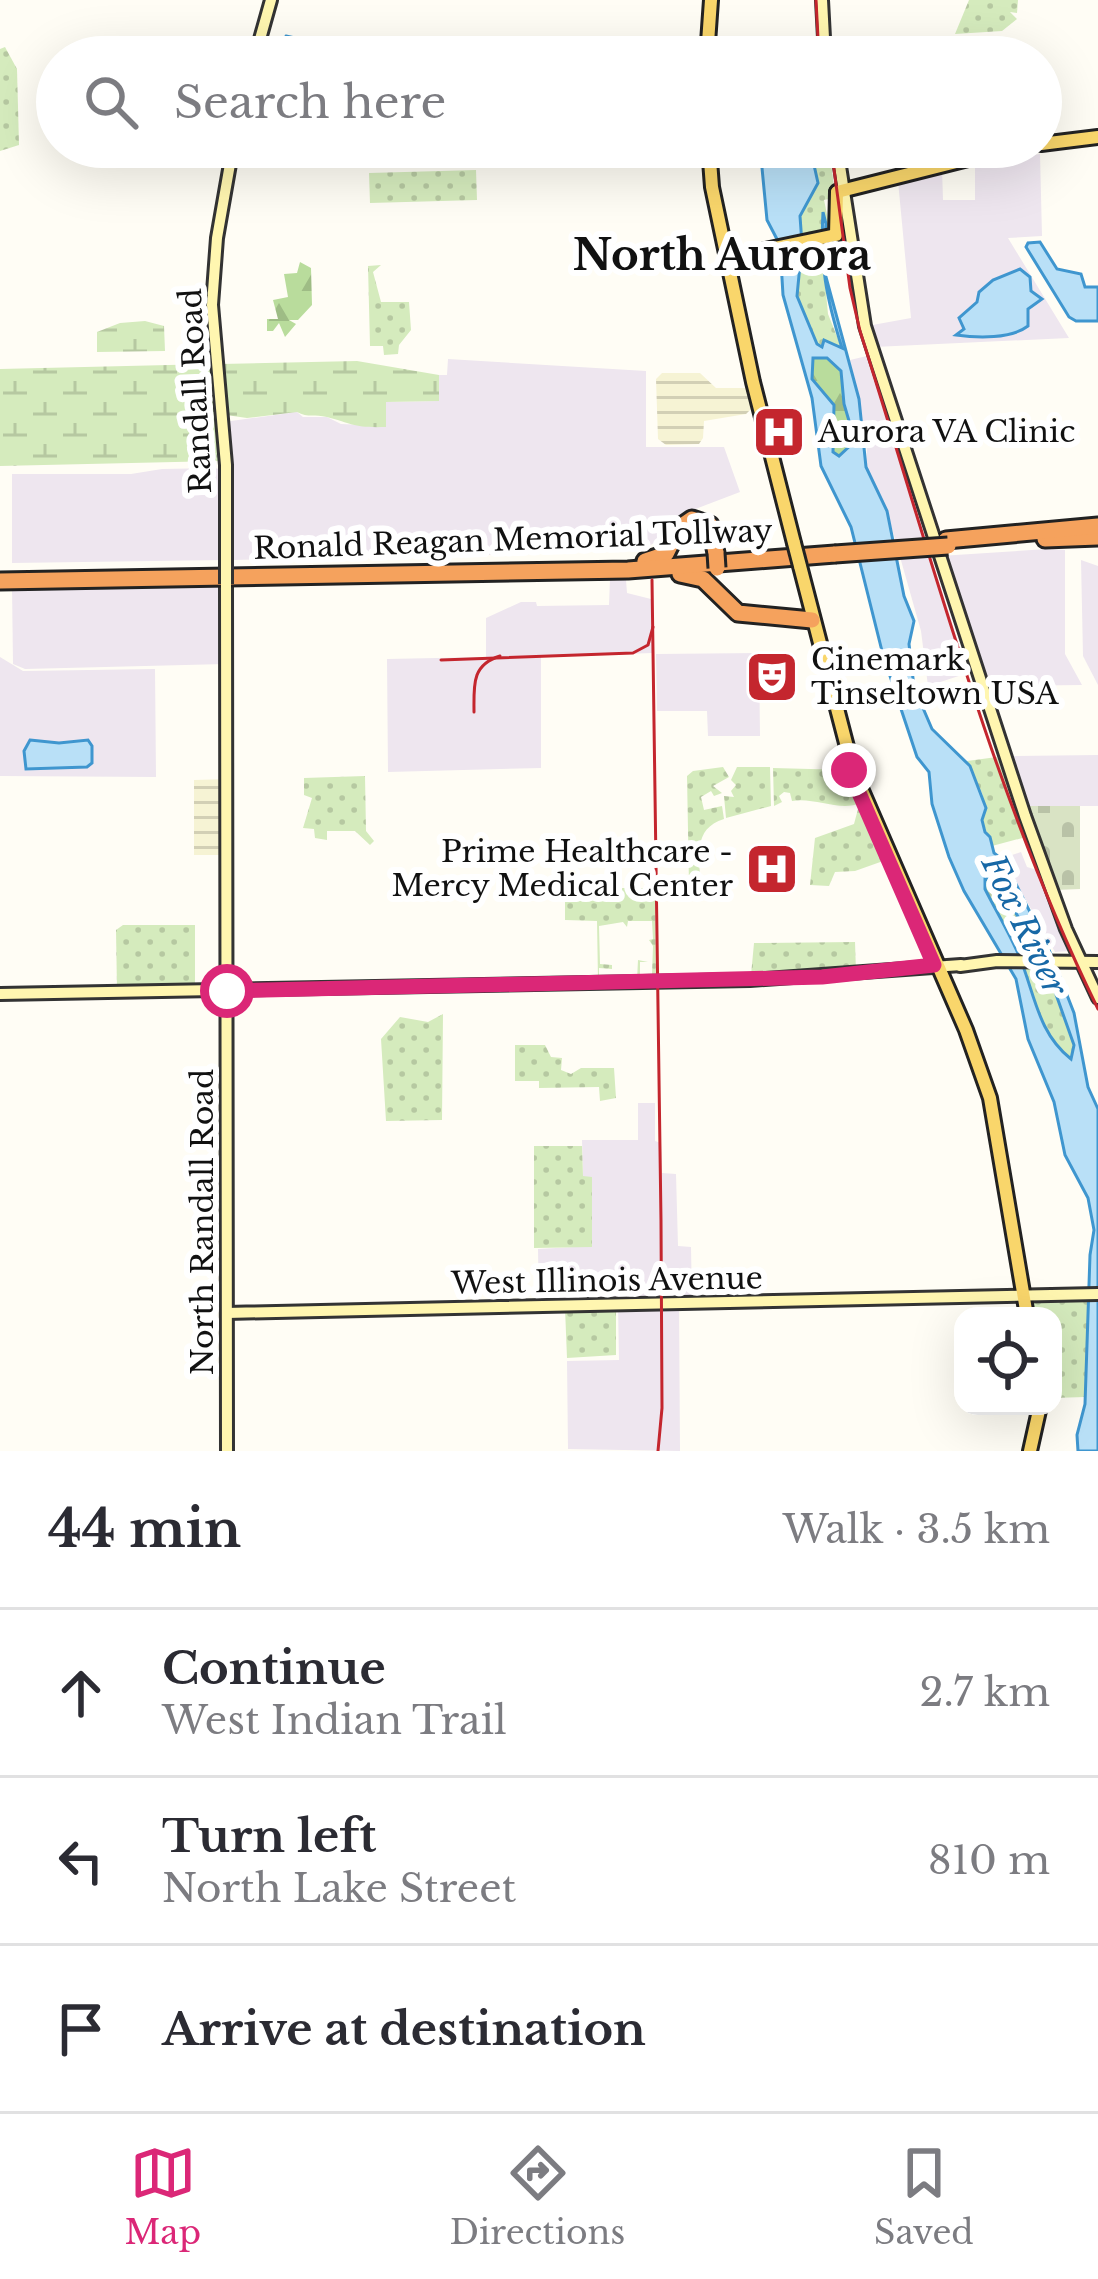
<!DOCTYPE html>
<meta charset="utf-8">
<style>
:root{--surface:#fff;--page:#f2f2f3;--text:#2b2b33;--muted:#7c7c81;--line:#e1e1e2;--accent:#db2777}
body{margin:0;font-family:"Libre Baskerville",serif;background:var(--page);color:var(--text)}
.controls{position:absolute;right:36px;bottom:36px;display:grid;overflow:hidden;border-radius:24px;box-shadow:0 12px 48px #0002}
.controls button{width:108px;height:108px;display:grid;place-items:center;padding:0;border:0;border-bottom:3px solid var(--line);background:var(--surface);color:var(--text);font:60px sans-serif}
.stop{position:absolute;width:36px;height:36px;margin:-27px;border:9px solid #db2777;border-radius:50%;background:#fff}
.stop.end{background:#db2777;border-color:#fff;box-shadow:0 3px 12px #0008}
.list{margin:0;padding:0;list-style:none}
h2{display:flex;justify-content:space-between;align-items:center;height:156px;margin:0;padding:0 48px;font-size:51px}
h2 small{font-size:39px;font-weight:400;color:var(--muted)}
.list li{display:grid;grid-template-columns:78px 1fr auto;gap:36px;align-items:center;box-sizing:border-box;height:168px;padding:0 48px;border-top:3px solid var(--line)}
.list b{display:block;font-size:45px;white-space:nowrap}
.list p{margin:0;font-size:39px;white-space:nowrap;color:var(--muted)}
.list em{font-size:39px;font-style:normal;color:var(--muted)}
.icon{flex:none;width:66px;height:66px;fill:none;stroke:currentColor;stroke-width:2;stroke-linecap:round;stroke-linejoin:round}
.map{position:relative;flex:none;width:1098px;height:1451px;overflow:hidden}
.search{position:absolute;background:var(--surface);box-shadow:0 12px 48px #0002;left:36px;right:36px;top:36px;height:132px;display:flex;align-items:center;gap:30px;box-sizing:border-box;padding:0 42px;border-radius:66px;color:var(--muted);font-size:45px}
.sheet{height:660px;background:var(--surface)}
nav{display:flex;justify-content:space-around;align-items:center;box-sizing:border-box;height:168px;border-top:3px solid var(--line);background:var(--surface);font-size:33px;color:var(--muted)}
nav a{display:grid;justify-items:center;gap:6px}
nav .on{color:var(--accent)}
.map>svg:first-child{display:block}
</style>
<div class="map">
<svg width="1098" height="1451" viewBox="0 0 1098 1451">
<defs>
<pattern id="farmland-rules" width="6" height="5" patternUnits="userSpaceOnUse" patternTransform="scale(3)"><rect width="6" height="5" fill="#f6f3d4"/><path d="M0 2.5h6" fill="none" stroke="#d2cfb5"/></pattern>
<pattern id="grass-dots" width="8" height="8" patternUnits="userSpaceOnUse" patternTransform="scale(3)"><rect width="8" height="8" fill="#d5ebbd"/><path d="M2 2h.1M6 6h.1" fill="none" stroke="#b6c8a1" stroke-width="1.8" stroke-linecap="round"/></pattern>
<pattern id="forest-firs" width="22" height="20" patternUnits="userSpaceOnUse" patternTransform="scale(3)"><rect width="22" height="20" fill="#b9dc9c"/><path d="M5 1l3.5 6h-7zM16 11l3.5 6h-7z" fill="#9ebc85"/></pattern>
<pattern id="wetland-marsh" width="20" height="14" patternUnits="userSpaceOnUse" patternTransform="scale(3)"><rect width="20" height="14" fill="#d5ebbd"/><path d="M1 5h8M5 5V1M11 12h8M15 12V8" fill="none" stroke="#b6c8a1"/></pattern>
<pattern id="cemetery-stones" width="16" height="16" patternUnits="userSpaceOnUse" patternTransform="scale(3)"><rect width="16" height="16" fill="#d9e3c4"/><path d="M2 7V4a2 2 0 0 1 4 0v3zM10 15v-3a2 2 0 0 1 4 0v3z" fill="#b9c2a7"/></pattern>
</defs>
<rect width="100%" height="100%" fill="#fffdf5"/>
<g fill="#eee6ef">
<polygon points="1040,154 1042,236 1008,238 1069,338 874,347 867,326 911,318 898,181 942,169 943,200 975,200 975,164"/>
<polygon points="867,356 968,673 928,686 921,631 887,511 866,467 867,450 850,360"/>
<polygon points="448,359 646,371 646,447 724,447 740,492 677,516 661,538 648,547 534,554 232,560 231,470 224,422 297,412 303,417 327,417 341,424 386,426 386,402 438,401 439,375 447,375"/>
<polygon points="215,468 222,470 225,560 12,563 12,474 131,474 162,469"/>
<polygon points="1047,549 1065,550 1065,654 1082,685 982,686 940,556"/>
<polygon points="1081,560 1098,566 1098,685 1083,656"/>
<polygon points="610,579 626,580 627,593 651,599 652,653 541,657 541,768 388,772 387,659 486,657 486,618 521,602 536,602 537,606 609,605"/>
<polygon points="223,584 225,664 25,669 13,664 12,587"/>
<polygon points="759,653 760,736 708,736 707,711 657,711 656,654"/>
<polygon points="0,657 23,671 155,669 156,777 0,776"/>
<polygon points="1098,755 1098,806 1025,806 1007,756"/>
<polygon points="1021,852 1027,867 1037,870 1069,951 1055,952 1011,873 1019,870 1012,855"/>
<polygon points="638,1103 655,1103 655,1141 661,1143 662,1173 676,1174 678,1246 691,1247 692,1302 679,1303 680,1451 568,1449 567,1361 619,1360 618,1304 539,1304 538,1249 592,1246 591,1177 583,1177 582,1140 638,1140"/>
</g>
<g fill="url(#farmland-rules)">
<polygon points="662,373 700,373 716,388 748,388 755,405 746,414 704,421 703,438 699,444 666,445 658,439 656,379"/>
<polygon points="229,779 230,855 194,855 194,780"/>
</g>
<g fill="url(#grass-dots)">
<polygon points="969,0 1018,0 1017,13 1010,12 1017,19 1002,31 955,34"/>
<polygon points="5,47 17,69 19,145 0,151 0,49"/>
<polygon points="810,147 829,147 834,187 829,199 824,200 829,224 826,234 801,238 800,216 818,183"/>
<polygon points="476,170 477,200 370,203 369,173"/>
<polygon points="821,240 828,314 842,349 817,344 797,296 802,244"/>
<polygon points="381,265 373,272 381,302 409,302 411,330 399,345 398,354 384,355 383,346 370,346 368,266"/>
<polygon points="997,757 1026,837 992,846 982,820 986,808 982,793 967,761"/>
<path d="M723 767 729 777 713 786 722 793 714 796 711 791 701 797 704 810 722 806 724 819C692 829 700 857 700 885H689L687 776 693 771Z"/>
<polygon points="737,767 770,767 771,806 726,818 724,796 734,797 731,791 736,785 731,780"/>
<path d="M773 768 848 770 861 803C839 812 815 797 792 801L790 793 784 792 779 796 782 802 774 806Z"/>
<polygon points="365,776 366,831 374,841 370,845 355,831 327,831 327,840 315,838 314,829 303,828 312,798 304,795 304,778"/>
<polygon points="863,808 886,860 855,871 835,872 829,886 810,885 815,838 854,824 858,809"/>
<path d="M985 877 1012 907 1042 955 1074 1045 1071 1059C1037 1031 1036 997 1020 958 1010 934 996 911 985 889Z"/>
<polygon points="579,888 655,888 656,979 637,980 638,960 648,962 640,962 640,975 652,974 653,946 649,940 653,939 652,921 628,921 627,927 623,922 599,926 600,964 612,965 612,969 599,968 599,976 607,976 608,980 598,980 597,921 565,920 565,894"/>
<polygon points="123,925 195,925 195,989 117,990 116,930"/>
<polygon points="855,942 856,972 751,975 754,943"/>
<polygon points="443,1014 442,1120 386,1121 381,1039 400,1017 428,1022"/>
<polygon points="515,1045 545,1045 551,1057 562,1058 561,1070 571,1074 581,1068 614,1068 616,1098 600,1101 599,1087 539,1088 539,1081 515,1081"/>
<polygon points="534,1146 582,1146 583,1176 592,1177 592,1247 534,1248"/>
<polygon points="1089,1299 1085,1397 1053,1398 1053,1316 1030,1316 1029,1301"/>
<polygon points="616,1306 616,1355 567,1358 565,1308"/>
</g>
<g fill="url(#forest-firs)">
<polygon points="300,262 311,268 312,305 298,320 289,320 296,324 285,337 279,323 273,331 267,331 267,319 278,319 273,300 288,297 284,274 297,273"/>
<polygon points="813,358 827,358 841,371 844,404 855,441 839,456 833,452 834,405 812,379"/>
</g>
<g fill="url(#wetland-marsh)">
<polygon points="145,321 164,326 165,351 97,352 97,332 120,323"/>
<path d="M357 361 439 375V401L386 402V427C353 428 354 424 327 417 315 414 308 418 297 412L247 418 226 415 221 364Z"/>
<polygon points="211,364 219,461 0,466 0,369"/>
</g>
<polygon fill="url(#cemetery-stones)" points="1025,806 1080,806 1080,889 1055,890"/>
<g fill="#b9e0f7" stroke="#3f96cf" stroke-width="3" fill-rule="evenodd">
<path d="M760 147H810L818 183 800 216 802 244 797 296 817 344 822 347 824 340 842 348C826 297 820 265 823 212L826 224 823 266 859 399 866 467 887 511 904 596 914 621 909 644 914 687 932 729 970 766 986 808 982 820 985 832 990 837 994 853 1005 862 1051 954 1074 1013 1088 1087 1098 1109V1451H1078L1077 1435 1085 1404 1090 1255 1094 1230 1088 1198 1065 1155 1054 1102 1028 1039 1016 979 964 891 949 857 932 804 929 772 917 757 883 655 851 527 821 466 812 398 783 295 780 245 767 220ZM813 358H827L841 371 844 404 855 441 839 456 833 452 834 405 812 379ZM985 877 1012 907 1042 955 1074 1045 1071 1059C1038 1033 1035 995 1020 958 1010 934 996 911 985 889Z"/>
<polygon points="1040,242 1057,269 1081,274 1085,287 1098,287 1098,321 1076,321 1069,317 1026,247 1028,243"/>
<path d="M1020 269 1030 277 1031 291 1042 299 1028 309V326C1011 339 978 338 956 335L964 329 959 318 977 302 979 292 993 280Z"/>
<polygon points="30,740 59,743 88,740 92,746 92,763 87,767 26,769 24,751"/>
</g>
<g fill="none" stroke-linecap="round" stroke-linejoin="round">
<g stroke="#3f96cf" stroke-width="3">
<polyline points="286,36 295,38"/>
<polyline points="298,39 299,39"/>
</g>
<g stroke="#333" stroke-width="16">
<g id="secondary">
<polyline points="822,0 825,57"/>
<polyline points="255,57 271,0"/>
<polyline points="837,147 865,326 1025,816 1066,929 1098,998"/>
<polyline points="226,564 226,465 212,305 217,238 233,147"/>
<polyline points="226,584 227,1451"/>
<polyline points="960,966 997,961 1098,962"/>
<polyline points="0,994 750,980 961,965"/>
<polyline points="227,1313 1098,1294"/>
</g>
</g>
<g stroke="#222" stroke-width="18">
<g id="primary">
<polyline points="707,57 711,0"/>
<polyline points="1041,144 1098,137"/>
<polyline points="709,147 712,187 753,382 794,543"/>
<polyline points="837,192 1016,147"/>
<polyline points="728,258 836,235 837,192"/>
<polyline points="800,566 853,770 966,1030 990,1098 1027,1316"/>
<polyline points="1030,1451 1040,1406"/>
</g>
</g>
<g stroke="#222" stroke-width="21">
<g id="motorway">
<polyline points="1045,539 1098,537"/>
<polyline points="946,540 1098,526"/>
<polyline points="645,561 666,554 679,528 692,519 710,525 716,553"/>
<polyline points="680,574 703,579 738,613 812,620"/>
<polyline points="0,581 628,570 835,554"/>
</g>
</g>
<use href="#secondary" stroke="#fff6b0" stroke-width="10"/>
<use href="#primary" stroke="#f9d66b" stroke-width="12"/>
<use href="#motorway" stroke="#f5a25d" stroke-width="15"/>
<g stroke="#c4262e" stroke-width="3">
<polyline points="816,0 819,57"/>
<path d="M831 147 850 288 860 331C932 558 993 795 1098 1009"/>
<polyline points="652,580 661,1221 662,1408 658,1451"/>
<polyline points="441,660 633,653 648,645 653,627"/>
<path d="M474 712C474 686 471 665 500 656"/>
</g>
<g stroke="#333" stroke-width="16" stroke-linecap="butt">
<polyline id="secondary-bridge" points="226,564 226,584"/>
</g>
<g stroke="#222" stroke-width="18" stroke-linecap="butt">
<polyline id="primary-bridge" points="794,543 800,566"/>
</g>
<g stroke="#222" stroke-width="21" stroke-linecap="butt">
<g id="motorway-bridge">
<polyline points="716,553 717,568"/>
<polyline points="835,554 948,546"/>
</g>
</g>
<use href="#secondary-bridge" stroke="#fff6b0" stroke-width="10"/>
<use href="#primary-bridge" stroke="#f9d66b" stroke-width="12"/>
<use href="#motorway-bridge" stroke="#f5a25d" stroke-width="15"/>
</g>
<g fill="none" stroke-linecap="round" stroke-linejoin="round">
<polyline stroke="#db2777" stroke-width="15" points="227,991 822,977 934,965 849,770"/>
</g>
<defs>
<g id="hospital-square" transform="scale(2.7)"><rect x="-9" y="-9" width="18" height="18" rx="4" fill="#c4262e" stroke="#fff"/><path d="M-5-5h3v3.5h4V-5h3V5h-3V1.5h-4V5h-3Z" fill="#fff"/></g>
<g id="theatre-square" transform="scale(2.7)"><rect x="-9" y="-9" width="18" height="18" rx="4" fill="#c4262e" stroke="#fff"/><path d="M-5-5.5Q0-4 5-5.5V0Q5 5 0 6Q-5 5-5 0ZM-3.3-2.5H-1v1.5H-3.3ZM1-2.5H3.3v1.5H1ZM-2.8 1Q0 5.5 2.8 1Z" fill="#fff"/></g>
</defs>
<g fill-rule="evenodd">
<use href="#hospital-square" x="779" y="432"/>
<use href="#theatre-square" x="772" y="677"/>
<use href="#hospital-square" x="772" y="869"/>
</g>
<g text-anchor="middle" stroke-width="12" stroke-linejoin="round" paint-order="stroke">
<g font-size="30" fill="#111" stroke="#fff">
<text transform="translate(196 391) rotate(-93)" y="10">Randall Road</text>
<text transform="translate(513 540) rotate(-2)" y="10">Ronald Reagan Memorial Tollway</text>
<text transform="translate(203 1222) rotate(-90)" y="10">North Randall Road</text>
<text transform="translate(607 1281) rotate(-1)" y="10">West Illinois Avenue</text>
</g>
<g font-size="30" fill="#111" stroke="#fff" text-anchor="start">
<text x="818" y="442">Aurora VA Clinic</text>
<text x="811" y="670">Cinemark<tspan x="811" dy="34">Tinseltown USA</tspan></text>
<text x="733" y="862" text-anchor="end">Prime Healthcare -<tspan x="733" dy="34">Mercy Medical Center</tspan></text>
</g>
<g font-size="33" font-style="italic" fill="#1768a6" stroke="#fff">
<text transform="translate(1025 925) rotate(64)" y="12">Fox River</text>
</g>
<g font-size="42" font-weight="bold" fill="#111" stroke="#fff">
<text x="722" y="270">North Aurora</text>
</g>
</g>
</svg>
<div class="controls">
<button><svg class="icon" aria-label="locate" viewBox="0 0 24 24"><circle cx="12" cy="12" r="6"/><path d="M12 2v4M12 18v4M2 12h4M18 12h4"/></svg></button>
</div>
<div class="stop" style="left:227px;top:991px"></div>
<div class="stop end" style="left:849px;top:770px"></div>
<div class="search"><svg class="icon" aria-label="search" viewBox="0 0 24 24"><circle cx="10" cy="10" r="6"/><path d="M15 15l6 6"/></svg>Search here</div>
</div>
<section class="sheet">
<h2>44 min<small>Walk · 3.5 km</small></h2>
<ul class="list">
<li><svg class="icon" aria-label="ahead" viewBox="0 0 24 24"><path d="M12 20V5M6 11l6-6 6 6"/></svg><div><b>Continue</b><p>West Indian Trail</p></div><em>2.7 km</em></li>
<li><svg class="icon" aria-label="left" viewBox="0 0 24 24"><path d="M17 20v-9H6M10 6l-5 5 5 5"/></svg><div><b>Turn left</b><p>North Lake Street</p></div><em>810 m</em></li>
<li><svg class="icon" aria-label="arrive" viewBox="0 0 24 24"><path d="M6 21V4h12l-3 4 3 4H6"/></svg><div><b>Arrive at destination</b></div></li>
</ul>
</section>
<nav>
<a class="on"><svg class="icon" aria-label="map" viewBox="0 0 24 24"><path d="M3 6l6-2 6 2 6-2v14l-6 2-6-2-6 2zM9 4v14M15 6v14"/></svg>Map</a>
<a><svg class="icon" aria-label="directions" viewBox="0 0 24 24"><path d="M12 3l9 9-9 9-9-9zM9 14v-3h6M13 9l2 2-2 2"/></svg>Directions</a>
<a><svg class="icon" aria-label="saved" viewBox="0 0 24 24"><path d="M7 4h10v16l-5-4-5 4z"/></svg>Saved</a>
</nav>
